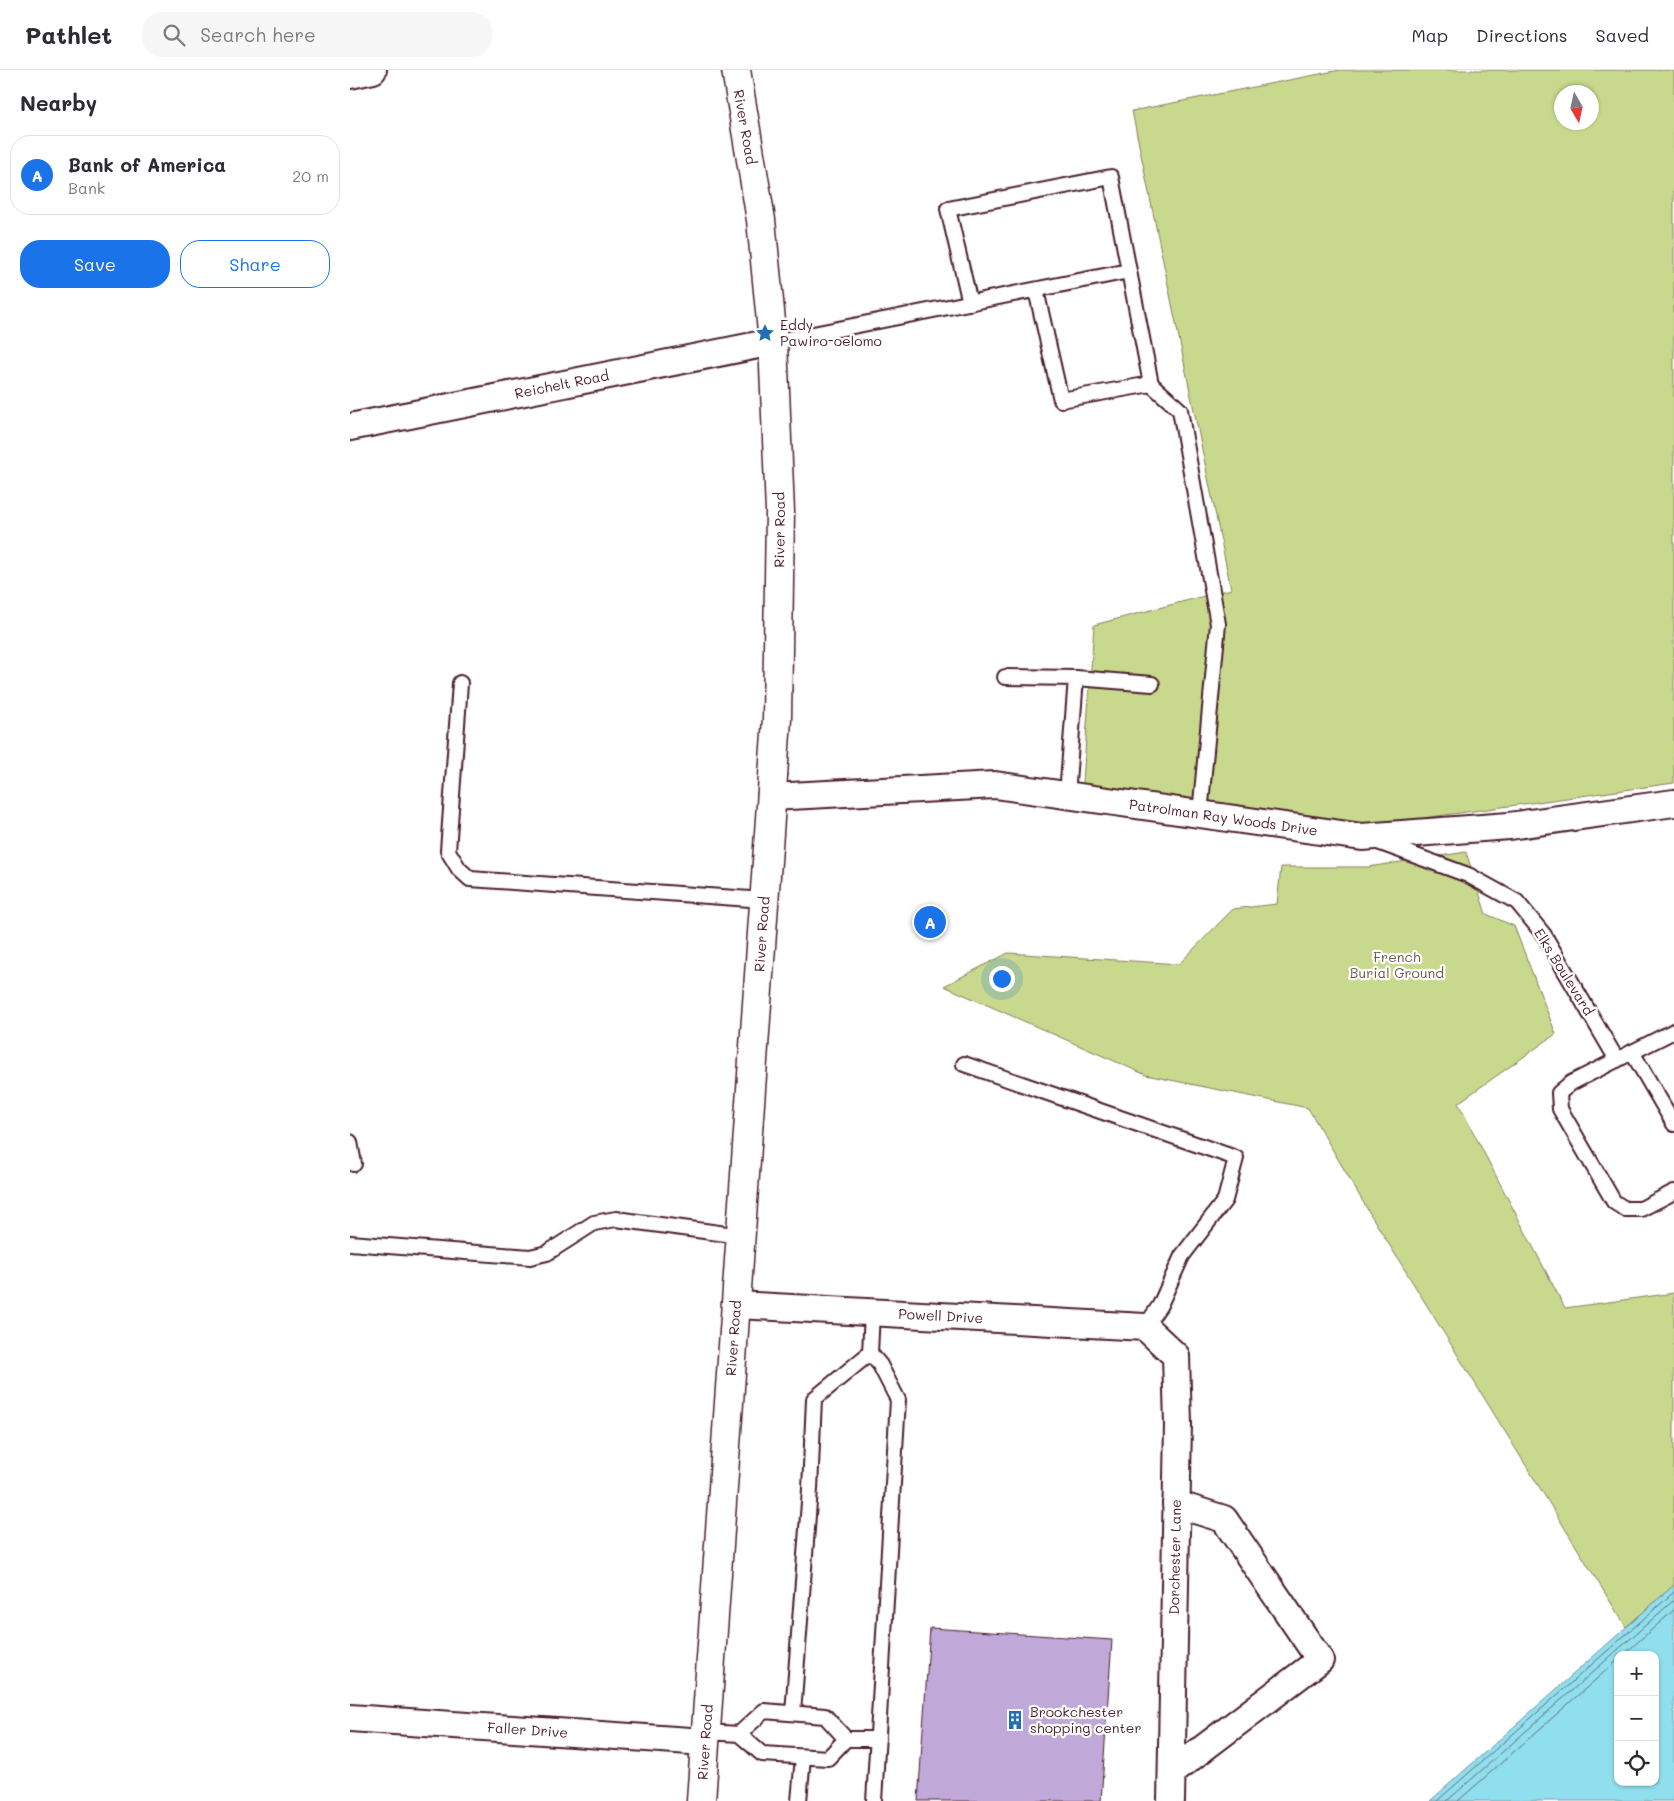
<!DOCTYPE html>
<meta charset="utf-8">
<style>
:root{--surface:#fff;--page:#f7f7f7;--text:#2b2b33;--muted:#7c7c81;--line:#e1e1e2;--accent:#1a73e8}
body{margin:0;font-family:Mali,sans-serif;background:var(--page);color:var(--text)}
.controls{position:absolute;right:15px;bottom:15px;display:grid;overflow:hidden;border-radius:10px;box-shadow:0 1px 4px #0004}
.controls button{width:45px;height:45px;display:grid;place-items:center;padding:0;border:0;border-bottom:1px solid var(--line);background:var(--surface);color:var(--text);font:25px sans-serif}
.compass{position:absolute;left:1204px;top:15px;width:45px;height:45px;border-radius:50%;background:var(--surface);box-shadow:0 1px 4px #0004;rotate:171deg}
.you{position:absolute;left:651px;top:908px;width:18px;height:18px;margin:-12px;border:4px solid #fff;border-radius:50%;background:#1a73e8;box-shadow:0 0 0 8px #1a73e833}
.badge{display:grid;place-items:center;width:32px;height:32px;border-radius:50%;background:var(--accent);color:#fff;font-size:16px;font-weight:700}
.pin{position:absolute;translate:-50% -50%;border:2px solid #fff;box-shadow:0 1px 5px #0006}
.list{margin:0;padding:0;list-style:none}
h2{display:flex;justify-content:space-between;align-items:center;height:65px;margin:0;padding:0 20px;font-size:21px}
h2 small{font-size:16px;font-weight:400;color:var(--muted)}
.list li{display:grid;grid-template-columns:32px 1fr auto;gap:15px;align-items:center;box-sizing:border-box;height:80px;margin:0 10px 10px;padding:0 10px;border:1px solid var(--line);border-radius:20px}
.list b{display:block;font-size:19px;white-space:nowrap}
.list p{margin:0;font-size:16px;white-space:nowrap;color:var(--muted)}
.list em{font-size:16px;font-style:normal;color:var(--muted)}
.actions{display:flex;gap:10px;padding:15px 20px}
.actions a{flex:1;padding:11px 0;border:1px solid var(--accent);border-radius:20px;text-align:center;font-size:18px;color:var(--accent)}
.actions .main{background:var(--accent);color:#fff}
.icon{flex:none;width:28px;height:28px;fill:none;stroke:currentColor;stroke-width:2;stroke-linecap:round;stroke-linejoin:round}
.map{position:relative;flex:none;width:1324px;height:1731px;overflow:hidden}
header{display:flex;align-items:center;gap:30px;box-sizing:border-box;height:70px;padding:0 25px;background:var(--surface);border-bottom:1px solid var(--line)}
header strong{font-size:24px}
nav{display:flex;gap:28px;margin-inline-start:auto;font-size:18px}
.search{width:350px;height:45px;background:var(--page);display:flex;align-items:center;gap:12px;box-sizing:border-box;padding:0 18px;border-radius:20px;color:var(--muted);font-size:19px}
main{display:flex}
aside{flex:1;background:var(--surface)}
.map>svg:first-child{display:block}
</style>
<header>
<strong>Pathlet</strong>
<div class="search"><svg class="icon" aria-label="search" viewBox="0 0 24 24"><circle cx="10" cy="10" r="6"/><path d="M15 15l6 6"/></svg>Search here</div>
<nav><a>Map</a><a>Directions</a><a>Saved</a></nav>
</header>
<main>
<aside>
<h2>Nearby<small></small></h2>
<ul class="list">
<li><span class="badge">A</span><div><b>Bank of America</b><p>Bank</p></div><em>20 m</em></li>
</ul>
<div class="actions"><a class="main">Save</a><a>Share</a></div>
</aside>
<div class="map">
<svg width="1324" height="1731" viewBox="0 0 1324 1731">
<rect width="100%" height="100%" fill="#fff"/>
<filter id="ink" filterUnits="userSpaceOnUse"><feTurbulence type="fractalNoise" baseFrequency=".02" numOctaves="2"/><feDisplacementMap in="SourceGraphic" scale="10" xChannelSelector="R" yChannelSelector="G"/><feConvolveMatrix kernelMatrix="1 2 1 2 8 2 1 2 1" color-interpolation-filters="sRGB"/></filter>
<g filter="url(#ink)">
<g fill="#c8d98d" stroke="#897c5c" fill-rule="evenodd">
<path d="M990 0H1324V713L1016 756 732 726 744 555 881 519 782 41ZM1212 22H1242V52H1212Z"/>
<polygon points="1116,782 1136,844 1164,856 1206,964 1108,1033 1215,1238 1324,1223 1324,1515 1276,1557 1019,1142 958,1038 796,1005 594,916 658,883 829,894 883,839 927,834 931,797 1018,797"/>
</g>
<path fill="#90dfee" stroke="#7492a0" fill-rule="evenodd" d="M1324 1515V1731H1080ZM1268 1585H1305V1712H1268Z"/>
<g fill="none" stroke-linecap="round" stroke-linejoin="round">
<g stroke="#666c79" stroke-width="1">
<polyline points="1273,1585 1324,1540"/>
<polyline points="1087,1731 1324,1522"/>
<polyline points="1097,1731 1324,1530"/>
<polyline points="1108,1731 1268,1590"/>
</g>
</g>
<polygon fill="#c0a9d8" stroke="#4a1f2b" points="580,1558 762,1570 751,1731 568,1731"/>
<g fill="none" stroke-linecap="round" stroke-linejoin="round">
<g stroke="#4a1f2b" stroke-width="18">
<g id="lane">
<polyline points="620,233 598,139 761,107 779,201"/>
<polyline points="423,272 779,201 801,314 711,330 686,220"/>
<polyline points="801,314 830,340 868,554 850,744"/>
<polyline points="655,607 726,608 717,725"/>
<polyline points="726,608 802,614"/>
<polyline points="110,613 98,781 109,799 120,809 414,830"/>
<polyline points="1025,771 1118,805 1167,832 1194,865 1267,990"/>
<polyline points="1324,961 1221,1013 1209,1023 1210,1039 1264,1132 1275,1139 1291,1139 1324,1122"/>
<polyline points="1282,982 1324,1054"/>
<polyline points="614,994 886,1088 875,1130 832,1186 810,1235 795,1257"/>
<polyline points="0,1072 4,1094"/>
<polyline points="0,1173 180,1187 197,1183 244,1153 266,1149 391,1166"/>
<polyline points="522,1242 520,1283 530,1295 548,1330 524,1731"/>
<polyline points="443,1643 460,1419 464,1329 520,1283"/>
<polyline points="356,1662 389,1664 412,1684 478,1688 496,1669 475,1646 414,1641 389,1664"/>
<polyline points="496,1669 528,1669"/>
<polyline points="449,1731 453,1687"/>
</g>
</g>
<g stroke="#4a1f2b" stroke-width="30">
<g id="street">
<polyline points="0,5 23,0"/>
<path id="s1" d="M0 357 423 272"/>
<path id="s2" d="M421 727 645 715 1012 767 1159 756 1324 733"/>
<path id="s3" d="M386 1235 795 1257 826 1286 828 1354 821 1731"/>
<path id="s4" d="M0 1648 355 1672"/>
<polyline points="822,1702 970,1590 874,1449 826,1434"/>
</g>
</g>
<g stroke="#4a1f2b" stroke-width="31">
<g id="secondary">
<path id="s5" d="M351 1731 427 649 430 442 423 272 411 150 386 0"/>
</g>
</g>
<use href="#lane" stroke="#fff" stroke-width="14"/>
<use href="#street" stroke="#fff" stroke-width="26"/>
<use href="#secondary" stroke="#fff" stroke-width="28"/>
</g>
</g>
<defs>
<g id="sight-bare" transform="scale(1.5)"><path d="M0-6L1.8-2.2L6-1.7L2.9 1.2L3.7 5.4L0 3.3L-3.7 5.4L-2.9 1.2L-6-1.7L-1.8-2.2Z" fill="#1f6fb2" stroke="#fff" stroke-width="2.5" paint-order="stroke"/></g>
<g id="building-bare" transform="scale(1.5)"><path d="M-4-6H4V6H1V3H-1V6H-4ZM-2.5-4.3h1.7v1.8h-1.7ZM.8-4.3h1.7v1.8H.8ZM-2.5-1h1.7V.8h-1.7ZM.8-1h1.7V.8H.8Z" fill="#1f6fb2" stroke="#fff" stroke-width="2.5" paint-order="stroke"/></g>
</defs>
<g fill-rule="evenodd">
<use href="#sight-bare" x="415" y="263"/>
<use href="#building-bare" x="665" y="1650"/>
</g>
<g text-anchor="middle" stroke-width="4.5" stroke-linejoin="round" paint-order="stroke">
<g font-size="14" fill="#4a1f2b" stroke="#fff">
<text transform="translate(395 57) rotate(80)" y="5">River Road</text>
<text dy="5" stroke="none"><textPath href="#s1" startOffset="216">Reichelt Road</textPath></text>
<text dy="5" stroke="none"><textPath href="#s5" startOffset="1274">River Road</textPath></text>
<text dy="5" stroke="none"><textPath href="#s2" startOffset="455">Patrolman Ray Woods Drive</textPath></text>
<text dy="5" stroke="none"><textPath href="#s5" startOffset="869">River Road</textPath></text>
<text transform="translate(1214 902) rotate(58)" y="5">Elks Boulevard</text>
<text dy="5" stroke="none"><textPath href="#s3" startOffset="205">Powell Drive</textPath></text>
<text dy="5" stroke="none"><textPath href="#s5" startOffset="464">River Road</textPath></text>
<text transform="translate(825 1487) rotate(-89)" y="5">Dorchester Lane</text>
<text dy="5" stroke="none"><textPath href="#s4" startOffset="178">Faller Drive</textPath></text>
<text dy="5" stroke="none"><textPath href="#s5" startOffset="59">River Road</textPath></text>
</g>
<g font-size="14" fill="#4a1f2b" stroke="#fff" text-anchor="start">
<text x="430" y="260">Eddy<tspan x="430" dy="16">Pawiro-oelomo</tspan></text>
<text x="680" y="1647">Brookchester<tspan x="680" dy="16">shopping center</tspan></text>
</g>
<g font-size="14" fill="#705748" stroke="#fff">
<text x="1047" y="892">French<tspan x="1047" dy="16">Burial Ground</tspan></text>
</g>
</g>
</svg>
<div class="controls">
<button>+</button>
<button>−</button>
<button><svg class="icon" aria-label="locate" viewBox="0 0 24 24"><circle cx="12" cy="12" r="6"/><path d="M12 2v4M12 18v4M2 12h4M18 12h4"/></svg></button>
</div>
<svg class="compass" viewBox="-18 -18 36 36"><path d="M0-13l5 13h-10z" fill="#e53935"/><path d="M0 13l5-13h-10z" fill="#7c7c81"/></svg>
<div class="you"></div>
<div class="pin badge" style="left:580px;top:852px">A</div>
</div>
</main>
